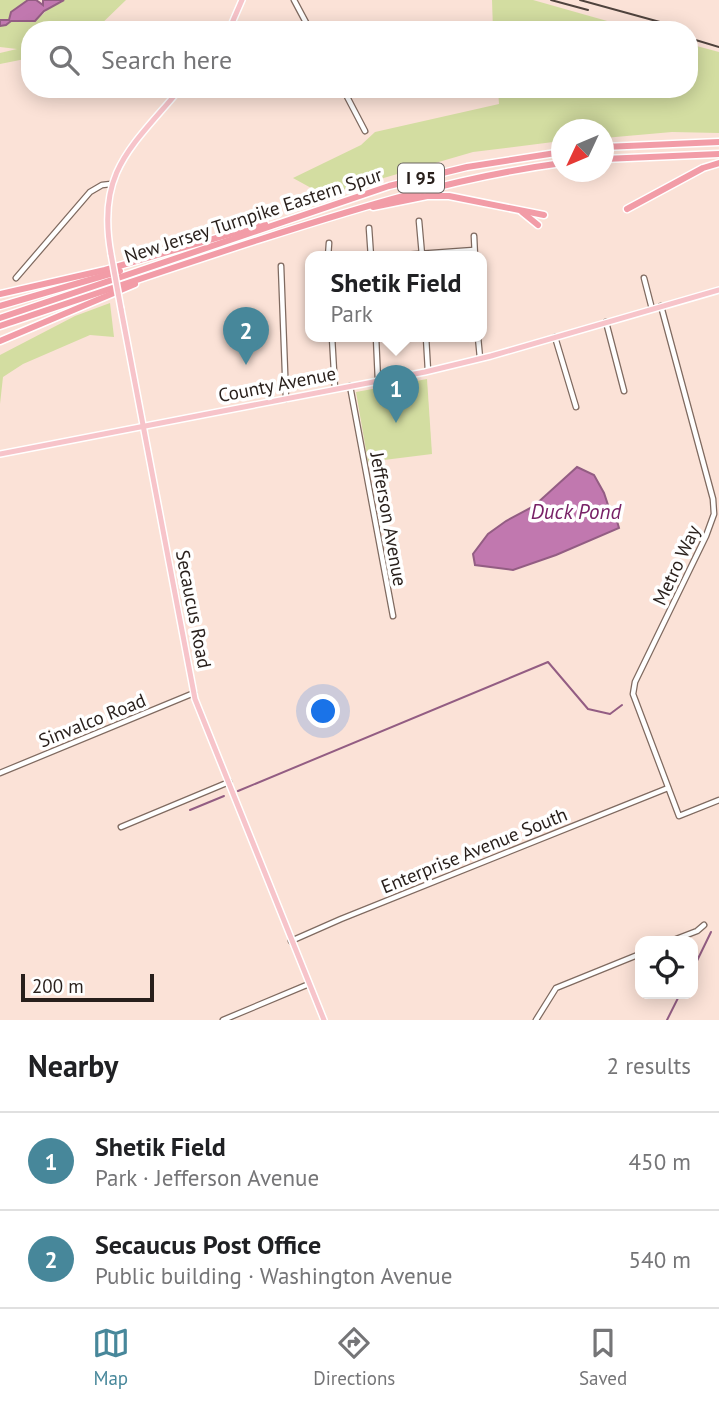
<!DOCTYPE html>
<meta charset="utf-8">
<style>
:root{--surface:#fff;--page:#f6f6f6;--text:#202124;--muted:#757577;--line:#e0e0e0;--accent:#47879a}
body{margin:0;font-family:"PT Sans",sans-serif;background:var(--page);color:var(--text)}
.controls{position:absolute;right:21px;bottom:21px;display:grid;overflow:hidden;border-radius:14px;box-shadow:0 4px 18px #0003}
.controls button{width:63px;height:63px;display:grid;place-items:center;padding:0;border:0;border-bottom:2px solid var(--line);background:var(--surface);color:var(--text);font:35px sans-serif}
.compass{position:absolute;left:551px;top:119px;width:63px;height:63px;border-radius:50%;background:var(--surface);box-shadow:0 4px 18px #0003;rotate:226deg}
.scale{position:absolute;left:21px;bottom:18px;width:133px;box-sizing:border-box;padding-left:7px;border:4px solid #281f1b;border-top:0;font-size:19px;line-height:24px;white-space:nowrap;color:#281f1b;-webkit-text-stroke:5px #fff;paint-order:stroke}
.you{position:absolute;left:324px;top:712px;width:24px;height:24px;margin:-18px;border:5px solid #fff;border-radius:50%;background:#1a73e8;box-shadow:0 0 0 10px #1a73e833}
.badge{display:grid;place-items:center;width:46px;height:46px;border-radius:50%;background:var(--accent);color:#fff;font-size:23px;font-weight:700}
.pin{position:absolute;translate:-50% -58px;filter:drop-shadow(0 2px 4px #0008)}
.pin::after{content:'';position:absolute;top:37px;width:24px;height:21px;background:inherit;clip-path:polygon(0 0,100% 0,50% 100%)}
.popup{position:absolute;left:305px;top:251px;width:182px;height:91px;box-sizing:border-box;display:grid;place-content:center;border-radius:14px;background:var(--surface);filter:drop-shadow(0 2px 5px #0005);font-size:23px;white-space:nowrap;color:var(--muted)}
.popup b{font-size:26px;color:var(--text)}
.popup::after{content:'';position:absolute;left:50%;top:100%;margin-left:-14px;border:14px solid transparent;border-top-color:var(--surface)}
.list{margin:0;padding:0;list-style:none}
h2{display:flex;justify-content:space-between;align-items:center;height:91px;margin:0;padding:0 28px;font-size:30px}
h2 small{font-size:23px;font-weight:400;color:var(--muted)}
.list li{display:grid;grid-template-columns:46px 1fr auto;gap:21px;align-items:center;box-sizing:border-box;height:98px;padding:0 28px;border-top:2px solid var(--line)}
.list b{display:block;font-size:26px;white-space:nowrap}
.list p{margin:0;font-size:23px;white-space:nowrap;color:var(--muted)}
.list em{font-size:23px;font-style:normal;color:var(--muted)}
.icon{flex:none;width:38px;height:38px;fill:none;stroke:currentColor;stroke-width:2;stroke-linecap:round;stroke-linejoin:round}
.map{position:relative;flex:none;width:719px;height:1020px;overflow:hidden}
.search{position:absolute;background:var(--surface);box-shadow:0 4px 18px #0003;left:21px;right:21px;top:21px;height:77px;display:flex;align-items:center;gap:18px;box-sizing:border-box;padding:0 24px;border-radius:28px;color:var(--muted);font-size:26px}
.sheet{height:287px;background:var(--surface)}
nav{display:flex;justify-content:space-around;align-items:center;box-sizing:border-box;height:98px;border-top:2px solid var(--line);background:var(--surface);font-size:19px;color:var(--muted)}
nav a{display:grid;justify-items:center;gap:4px}
nav .on{color:var(--accent)}
.map>svg:first-child{display:block}
</style>
<div class="map">
<svg width="719" height="1020" viewBox="0 0 719 1020">
<rect width="100%" height="100%" fill="#fbe2d7"/>
<g fill="#d3dda1">
<polygon points="0,0 28,0 11,12 10,20 0,20"/>
<polygon points="64,0 126,0 95,30 30,30 30,58 0,64 0,53 17,49 0,47 0,26 6,25 11,21 26,21 42,15 51,6 61,3"/>
<polygon points="492,0 533,0 639,30 493,30"/>
<polygon points="689,44 719,52 719,133 672,132 604,138 604,130 562,130 561,141 473,152 308,200 313,189 293,178 361,145 375,132 499,104 498,89 689,89"/>
<polygon points="110,303 114,337 90,335 23,364 3,377 0,404 0,355 75,316"/>
<polygon points="427,379 432,454 368,462 356,392"/>
</g>
<g fill="#c178af" stroke="#935d83" stroke-width="2">
<polygon points="28,0 36,0 43,5 43,0 64,0 44,11 35,21 11,21 6,25 0,26 0,20 9,20 11,12"/>
<polygon points="577,467 594,475 604,493 612,517 617,521 619,528 556,555 513,570 475,565 473,554 488,534 506,521 534,506"/>
</g>
<g fill="none" stroke-linecap="round" stroke-linejoin="round">
<g stroke="#935d83" stroke-width="2">
<polyline points="238,791 548,662 588,709 610,714 622,705"/>
<polyline points="190,810 224,796"/>
<polyline points="693,969 711,932"/>
<polyline points="667,1020 680,994"/>
</g>
<g stroke="#7f6a60" stroke-width="7">
<g id="minor">
<polyline points="294,0 310,30"/>
<polyline points="343,89 365,131"/>
<polyline points="419,221 422,255"/>
<polyline points="369,228 371,257"/>
<polyline points="474,236 475,257"/>
<polyline points="328,257 329,243"/>
<polyline points="376,257 474,250"/>
<polyline points="281,266 286,399"/>
<polyline points="16,278 90,192 102,185 111,184"/>
<polyline points="644,278 652,309"/>
<polyline points="661,306 713,499 714,514 706,536 635,682 633,694 679,816 719,800"/>
<polyline points="606,322 624,391"/>
<polyline points="332,337 335,389"/>
<polyline points="376,337 378,381"/>
<polyline points="426,337 428,371"/>
<polyline points="478,337 480,358"/>
<polyline points="555,337 576,407"/>
<polyline points="350,386 393,616"/>
<polyline points="0,773 194,693"/>
<polyline points="121,827 229,782"/>
<polyline points="291,941 341,919 668,788"/>
<polyline points="671,941 697,931 704,925"/>
<polyline points="223,1020 309,984"/>
<polyline points="536,1020 556,988 640,954"/>
</g>
</g>
<g stroke="#fff" stroke-width="8">
<g id="major">
<polyline points="229,30 242,0"/>
<path d="M111 254C96 171 132 147 180 89"/>
<polyline points="121,309 195,699 324,1020"/>
<polyline points="0,454 425,372 491,356 719,290"/>
</g>
</g>
<g stroke="#fff" stroke-width="9">
<g id="highway">
<polyline points="604,147 719,142"/>
<polyline points="604,159 719,154"/>
<polyline points="373,207 427,196 449,196 544,215"/>
<polyline points="627,209 703,168 719,163"/>
<polyline points="522,212 538,225"/>
<polyline points="0,294 105,270 265,224"/>
<polyline points="0,306 120,271"/>
<polyline points="0,318 389,186 467,167 562,152"/>
<path d="M0 326C86 297 171 268 258 240 358 208 457 177 562 163"/>
<polyline points="0,341 135,284"/>
</g>
</g>
<use href="#minor" stroke="#fff" stroke-width="4.5"/>
<use href="#major" stroke="#f7c4ca" stroke-width="5"/>
<use href="#highway" stroke="#f29ca7" stroke-width="6"/>
<g stroke="#4f433d" stroke-width="2">
<polyline points="551,0 588,10"/>
<polyline points="580,0 689,30"/>
<polyline points="689,38 719,47"/>
</g>
<g stroke="#fff" stroke-width="8" stroke-linecap="butt">
<polyline id="major-bridge" points="111,254 121,309"/>
</g>
<use href="#major-bridge" stroke="#f7c4ca" stroke-width="5"/>
</g>
<g text-anchor="middle" stroke-width="7" stroke-linejoin="round" paint-order="stroke">
<rect fill="#fff" stroke="#68625f" stroke-width="2" x="398" y="163.5" width="46" height="29" rx="5"/>
<g font-size="18" font-weight="bold" fill="#281f1b">
<text x="421" y="184">I 95</text>
</g>
<g font-size="19" fill="#281f1b" stroke="#fff">
<text transform="translate(253 215) rotate(-18)" y="7">New Jersey Turnpike Eastern Spur</text>
<text transform="translate(277 384) rotate(-11)" y="7">County Avenue</text>
<text transform="translate(389 519) rotate(80)" y="7">Jefferson Avenue</text>
<text transform="translate(676 565) rotate(-65)" y="7">Metro Way</text>
<text transform="translate(194 609) rotate(79)" y="7">Secaucus Road</text>
<text transform="translate(92 720) rotate(-22)" y="7">Sinvalco Road</text>
<text transform="translate(474 850) rotate(-22)" y="7">Enterprise Avenue South</text>
</g>
<g font-size="21" font-style="italic" fill="#782167" stroke="#fff">
<text x="576" y="519">Duck Pond</text>
</g>
</g>
</svg>
<div class="controls">
<button><svg class="icon" aria-label="locate" viewBox="0 0 24 24"><circle cx="12" cy="12" r="6"/><path d="M12 2v4M12 18v4M2 12h4M18 12h4"/></svg></button>
</div>
<svg class="compass" viewBox="-18 -18 36 36"><path d="M0-13l5 13h-10z" fill="#e53935"/><path d="M0 13l5-13h-10z" fill="#757577"/></svg>
<div class="scale">200 m</div>
<div class="you"></div>
<div class="pin badge" style="left:396px;top:423px">1</div>
<div class="popup"><b>Shetik Field</b>Park</div>
<div class="pin badge" style="left:246px;top:365px">2</div>
<div class="search"><svg class="icon" aria-label="search" viewBox="0 0 24 24"><circle cx="10" cy="10" r="6"/><path d="M15 15l6 6"/></svg>Search here</div>
</div>
<section class="sheet">
<h2>Nearby<small>2 results</small></h2>
<ul class="list">
<li><span class="badge">1</span><div><b>Shetik Field</b><p>Park · Jefferson Avenue</p></div><em>450 m</em></li>
<li><span class="badge">2</span><div><b>Secaucus Post Office</b><p>Public building · Washington Avenue</p></div><em>540 m</em></li>
</ul>
</section>
<nav>
<a class="on"><svg class="icon" aria-label="map" viewBox="0 0 24 24"><path d="M3 6l6-2 6 2 6-2v14l-6 2-6-2-6 2zM9 4v14M15 6v14"/></svg>Map</a>
<a><svg class="icon" aria-label="directions" viewBox="0 0 24 24"><path d="M12 3l9 9-9 9-9-9zM9 14v-3h6M13 9l2 2-2 2"/></svg>Directions</a>
<a><svg class="icon" aria-label="saved" viewBox="0 0 24 24"><path d="M7 4h10v16l-5-4-5 4z"/></svg>Saved</a>
</nav>
